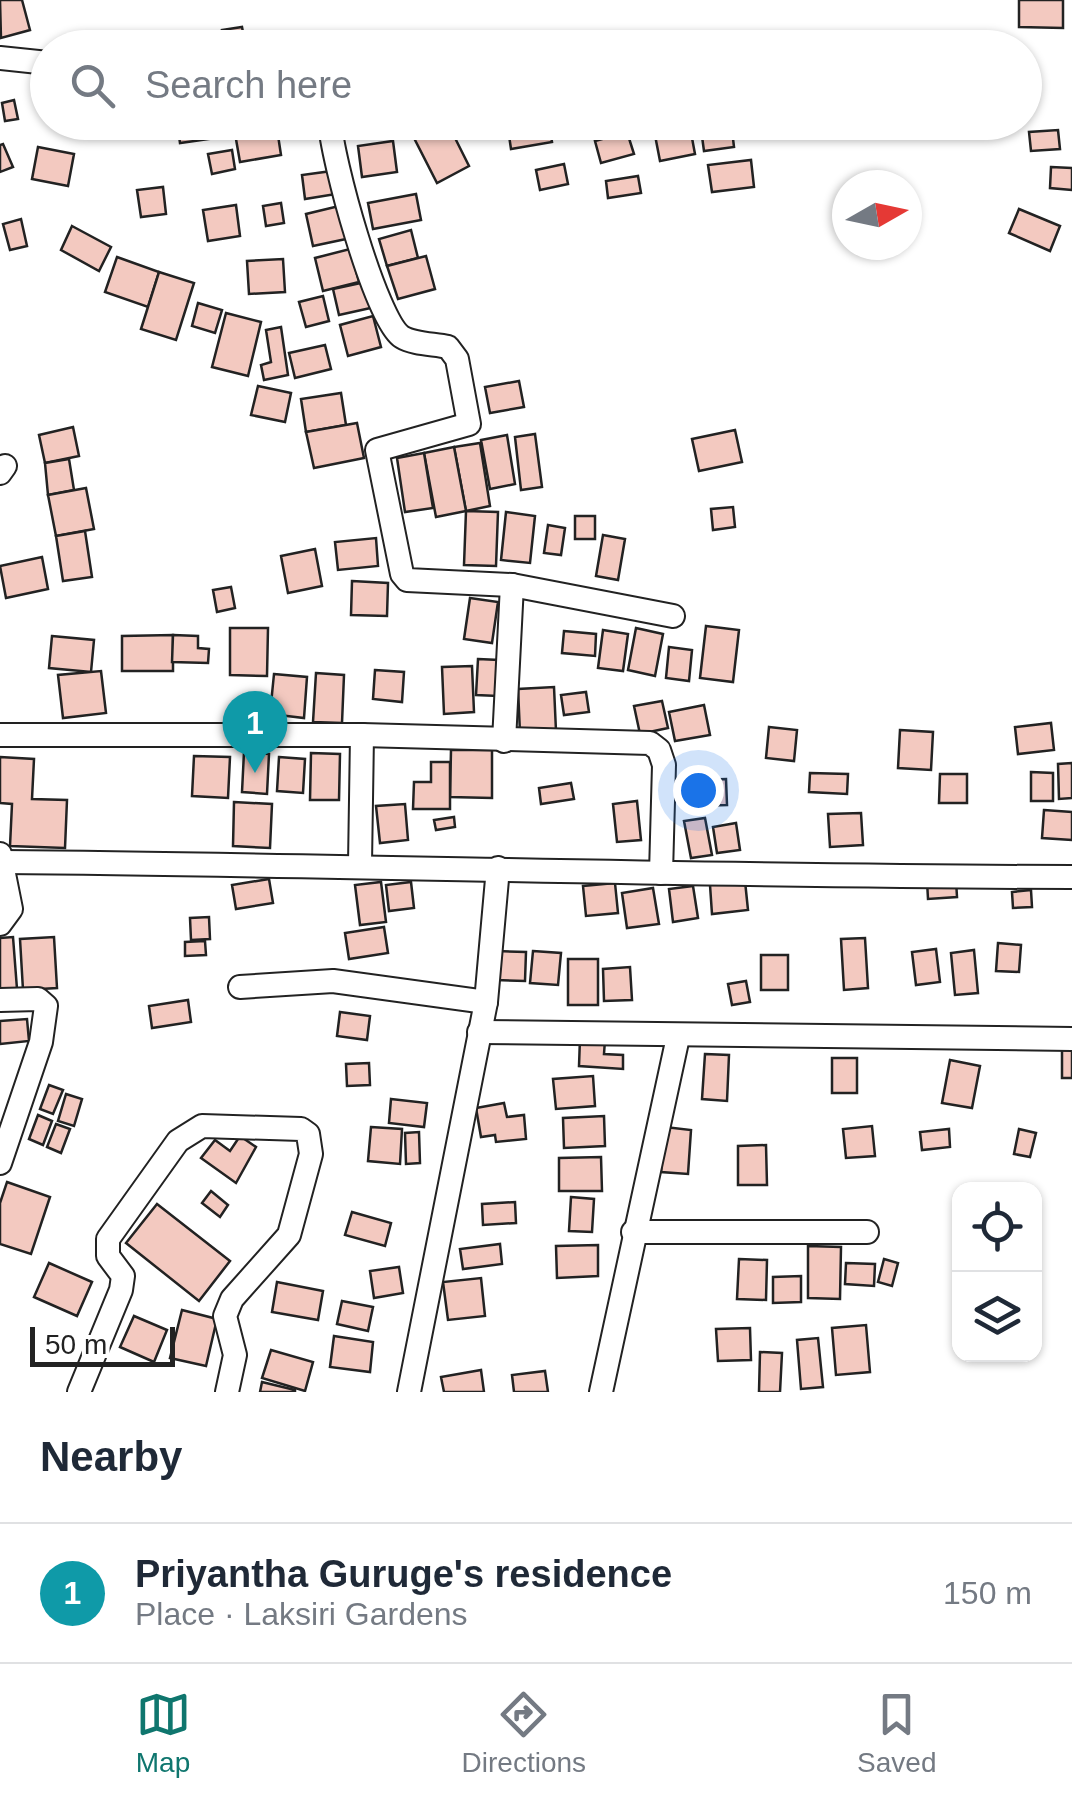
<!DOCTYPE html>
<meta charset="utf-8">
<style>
:root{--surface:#fff;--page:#f2f2f3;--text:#1f2937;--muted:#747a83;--line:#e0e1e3;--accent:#0f766e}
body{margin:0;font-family:Arial,sans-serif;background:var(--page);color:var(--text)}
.controls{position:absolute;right:30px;bottom:30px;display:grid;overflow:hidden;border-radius:20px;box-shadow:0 2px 8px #0004}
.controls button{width:90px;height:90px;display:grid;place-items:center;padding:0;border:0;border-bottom:2px solid var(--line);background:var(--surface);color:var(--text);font:50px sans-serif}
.compass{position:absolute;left:832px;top:170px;width:90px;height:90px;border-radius:50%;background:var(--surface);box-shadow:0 2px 8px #0004;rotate:81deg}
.scale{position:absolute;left:30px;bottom:25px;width:145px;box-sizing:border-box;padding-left:10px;border:5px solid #222;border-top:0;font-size:28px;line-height:35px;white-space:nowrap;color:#222;-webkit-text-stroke:8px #fff;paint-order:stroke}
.you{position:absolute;left:698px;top:790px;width:35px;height:35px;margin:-25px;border:8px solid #fff;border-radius:50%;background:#1a73e8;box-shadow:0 0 0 15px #1a73e833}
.badge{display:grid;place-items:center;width:65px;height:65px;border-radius:50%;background:var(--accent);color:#fff;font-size:32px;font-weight:700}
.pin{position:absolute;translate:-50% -82px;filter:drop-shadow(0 2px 5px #0008)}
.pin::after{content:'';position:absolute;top:52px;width:35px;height:30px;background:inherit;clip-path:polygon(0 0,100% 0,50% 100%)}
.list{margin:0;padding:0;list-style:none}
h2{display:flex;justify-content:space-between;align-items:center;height:130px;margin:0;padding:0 40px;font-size:42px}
h2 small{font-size:32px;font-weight:400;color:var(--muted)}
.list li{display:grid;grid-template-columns:65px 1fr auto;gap:30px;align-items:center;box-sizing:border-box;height:140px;padding:0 40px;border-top:2px solid var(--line)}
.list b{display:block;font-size:38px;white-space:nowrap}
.list p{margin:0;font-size:32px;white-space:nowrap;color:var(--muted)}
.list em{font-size:32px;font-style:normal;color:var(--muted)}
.icon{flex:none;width:55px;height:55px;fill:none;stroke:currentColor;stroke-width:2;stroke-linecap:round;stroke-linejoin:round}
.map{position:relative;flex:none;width:1072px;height:1392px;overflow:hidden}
.search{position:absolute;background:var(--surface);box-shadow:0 2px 8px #0004;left:30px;right:30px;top:30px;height:110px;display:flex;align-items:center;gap:25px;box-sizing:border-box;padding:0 35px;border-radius:55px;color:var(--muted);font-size:38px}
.sheet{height:270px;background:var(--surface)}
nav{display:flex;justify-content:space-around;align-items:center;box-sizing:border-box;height:140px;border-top:2px solid var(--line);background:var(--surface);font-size:28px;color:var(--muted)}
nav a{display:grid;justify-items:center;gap:5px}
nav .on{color:var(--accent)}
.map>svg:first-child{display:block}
</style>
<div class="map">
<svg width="1072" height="1392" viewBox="0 0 1072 1392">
<rect width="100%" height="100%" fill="#fff"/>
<g fill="#f3c9c0" stroke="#222" stroke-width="2.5">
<polygon points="0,0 22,0 30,30 1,38"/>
<polygon points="1019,0 1063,0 1063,28 1019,27"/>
<polygon points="242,27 246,48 225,48 222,30"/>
<polygon points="853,34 854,48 821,48 820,39"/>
<polygon points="203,36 206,48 183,48 181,41"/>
<polygon points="604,39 638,41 638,48 604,48"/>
<polygon points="14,100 18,119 5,121 2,103"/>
<polygon points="177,122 207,122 209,139 180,143"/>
<polygon points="233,122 276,122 281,155 240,162"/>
<rect x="357" y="122" width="39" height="9"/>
<polygon points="439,122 447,122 469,166 437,183 413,136"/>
<polygon points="507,122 549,122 552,142 511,149"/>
<polygon points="689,122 695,154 660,161 653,125"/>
<polygon points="700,122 731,122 734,147 704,151"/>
<polygon points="1058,130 1060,149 1031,151 1029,132"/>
<polygon points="627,132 634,154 601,163 595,141"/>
<polygon points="393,141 397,172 362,177 358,146"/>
<polygon points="3,144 13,167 0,172 0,145"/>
<polygon points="38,147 74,154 68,186 32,179"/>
<polygon points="232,150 235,169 212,174 208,154"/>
<polygon points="751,160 754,187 712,192 708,165"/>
<polygon points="564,164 568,184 540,190 536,170"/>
<polygon points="1051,167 1072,168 1072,190 1050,188"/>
<polygon points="332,171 336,194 305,199 302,175"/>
<polygon points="638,176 641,193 608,198 606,181"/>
<polygon points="163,187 166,214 141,217 137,190"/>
<polygon points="843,191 847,192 847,221 835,218"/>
<polygon points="416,194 421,220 373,229 368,203"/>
<polygon points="281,203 284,223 266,226 263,206"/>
<polygon points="236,205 240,236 208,241 203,210"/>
<polygon points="339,206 346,239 313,246 306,214"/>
<polygon points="1019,209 1060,226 1050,251 1009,233"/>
<polygon points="21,219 27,246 10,250 3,224"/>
<polygon points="72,226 111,247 99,271 61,250"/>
<polygon points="411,230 418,258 387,266 379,239"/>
<polygon points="350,249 359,282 323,291 315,258"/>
<polygon points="426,256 435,289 398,299 387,266"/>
<polygon points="117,257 159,272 148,307 105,292"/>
<polygon points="283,259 285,292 249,294 247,261"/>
<polygon points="159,272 194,283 176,340 141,329"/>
<polygon points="370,281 375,307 339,315 333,289"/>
<polygon points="323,296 329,321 306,327 299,302"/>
<polygon points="198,303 222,310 215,333 192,326"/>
<polygon points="226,313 261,322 248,376 212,367"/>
<polygon points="373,316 381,347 348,356 340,325"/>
<polygon points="281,327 288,375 264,380 261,365 271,362 266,330"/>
<polygon points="325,345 331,369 295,378 289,353"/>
<polygon points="519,381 524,407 490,413 485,387"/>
<polygon points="258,386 291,393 285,422 251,415"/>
<polygon points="341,393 346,425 306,432 301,399"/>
<polygon points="357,423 364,458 314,468 306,432"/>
<polygon points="73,427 79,456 45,463 39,435"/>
<polygon points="735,430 742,462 699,471 692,439"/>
<polygon points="535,434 542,487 521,490 515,437"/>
<polygon points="507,435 515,484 490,489 481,440"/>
<polygon points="480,443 490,506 466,511 454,447"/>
<polygon points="454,447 466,511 436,517 424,453"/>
<polygon points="424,453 433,508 405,512 397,458"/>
<polygon points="69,459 74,490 48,495 45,463"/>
<polygon points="86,488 94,529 56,536 48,495"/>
<polygon points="733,507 735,527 713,530 711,509"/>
<polygon points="466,511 498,512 496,566 464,565"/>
<polygon points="506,512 535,516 530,563 501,560"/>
<rect x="575" y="516" width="20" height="23"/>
<polygon points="548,525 565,528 561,555 544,553"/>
<polygon points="85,531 92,577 63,581 56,536"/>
<polygon points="603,535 625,539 618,580 596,576"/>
<polygon points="376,538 378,566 338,570 335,542"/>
<polygon points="315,549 322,586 288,593 281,556"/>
<polygon points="42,557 48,589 6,598 0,566"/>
<polygon points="352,581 388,583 387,616 351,615"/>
<polygon points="231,587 235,608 217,612 213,590"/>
<polygon points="470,598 498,602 492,643 464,639"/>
<polygon points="706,626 739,630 733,682 700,678"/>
<polygon points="230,628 268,628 267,676 230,675"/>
<polygon points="636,628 663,634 655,676 628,670"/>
<polygon points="603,630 628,634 623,671 598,668"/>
<polygon points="564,631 596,634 595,656 562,653"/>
<polygon points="173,635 173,671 122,671 122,636"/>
<polygon points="173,635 198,636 198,648 209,649 208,663 172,662"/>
<polygon points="52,636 94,640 91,672 49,668"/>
<polygon points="669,647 692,650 689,681 666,678"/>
<polygon points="478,659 499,660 498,696 476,695"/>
<polygon points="472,666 474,712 444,714 442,667"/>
<polygon points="375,670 404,672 402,702 373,699"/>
<polygon points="101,671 106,713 63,718 58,675"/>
<polygon points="316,673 344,675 342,723 313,722"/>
<polygon points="274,674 307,677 304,718 270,714"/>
<polygon points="554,687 556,731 520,733 518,689"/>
<polygon points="586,692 589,712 564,715 561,695"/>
<polygon points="662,701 668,728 640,734 634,706"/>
<polygon points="704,705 710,735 675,741 669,712"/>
<polygon points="1051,723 1054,750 1018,754 1015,727"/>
<polygon points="769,727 797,730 794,761 766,758"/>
<polygon points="900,730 933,732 931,770 898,768"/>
<polygon points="451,750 492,750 492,798 450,797"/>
<polygon points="244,752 269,754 267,794 242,792"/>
<polygon points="311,753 340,754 339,800 310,800"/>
<polygon points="194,756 230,757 228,798 192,796"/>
<polygon points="0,757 34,759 32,799 67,800 65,848 10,846 12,804 0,803"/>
<polygon points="279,757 305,759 303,793 277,791"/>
<polygon points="431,762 450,762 450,809 413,809 414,782 431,782"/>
<polygon points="1072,763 1072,798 1059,799 1058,764"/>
<polygon points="1031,772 1053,773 1053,801 1031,801"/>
<polygon points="810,773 848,774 847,794 809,792"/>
<polygon points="940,774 967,774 967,803 939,803"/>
<polygon points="726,779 727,805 696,806 696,780"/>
<polygon points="571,783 574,799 541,804 539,788"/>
<polygon points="637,801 641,840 617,842 613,804"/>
<polygon points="234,802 272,804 270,848 233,846"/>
<polygon points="405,804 408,840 380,843 376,806"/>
<polygon points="1044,810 1072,812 1072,840 1042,838"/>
<polygon points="861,813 863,845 830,847 828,814"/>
<polygon points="454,817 455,827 436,830 434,820"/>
<polygon points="705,818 712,855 691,858 684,821"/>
<polygon points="736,823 740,850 717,853 713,827"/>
<polygon points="269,879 273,903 236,909 232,885"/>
<polygon points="956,880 957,897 928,899 927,881"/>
<polygon points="745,881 748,910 712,914 710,885"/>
<polygon points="381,882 386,922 360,925 355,885"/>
<polygon points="411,882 414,908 389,911 386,885"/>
<polygon points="615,883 618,913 586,916 583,886"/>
<polygon points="693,886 698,918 673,922 669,889"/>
<polygon points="653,888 659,924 627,928 622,893"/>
<polygon points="1031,890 1032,907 1013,908 1012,892"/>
<polygon points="209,917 210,939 191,940 190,918"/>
<polygon points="384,927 388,953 349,959 345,933"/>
<polygon points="13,937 17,989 0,991 0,938"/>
<polygon points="54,937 57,988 23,990 20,939"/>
<polygon points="865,938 868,988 844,990 841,939"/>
<polygon points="205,941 206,955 185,956 185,942"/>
<polygon points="998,943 1021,945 1019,972 996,971"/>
<polygon points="936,949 940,982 916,985 912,952"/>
<polygon points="974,950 978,993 955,995 951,953"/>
<polygon points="497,951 526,952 525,981 496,980"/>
<polygon points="533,951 561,953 558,985 530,983"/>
<rect x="761" y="955" width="27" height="35"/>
<rect x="568" y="959" width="30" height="46"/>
<polygon points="630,967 632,1000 604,1001 603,969"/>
<polygon points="746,981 750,1002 732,1005 728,984"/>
<polygon points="188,1000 191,1022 152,1028 149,1006"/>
<polygon points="340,1012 370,1016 367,1040 337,1036"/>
<polygon points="27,1019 29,1041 0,1044 0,1021"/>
<polygon points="580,1038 605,1040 604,1054 623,1055 623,1069 579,1066"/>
<rect x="1062" y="1050" width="10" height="28"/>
<polygon points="705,1054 729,1055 727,1101 702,1099"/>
<rect x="832" y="1058" width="25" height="35"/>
<polygon points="950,1060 980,1066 972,1108 942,1103"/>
<polygon points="369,1063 370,1085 347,1086 346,1064"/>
<polygon points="593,1076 595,1106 556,1109 553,1079"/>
<polygon points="49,1085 63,1090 53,1114 40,1109"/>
<polygon points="66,1094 82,1099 74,1126 58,1121"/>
<polygon points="391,1099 427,1103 424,1127 389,1123"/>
<polygon points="504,1103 507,1117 524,1115 526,1139 496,1142 495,1135 481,1137 476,1108"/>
<polygon points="38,1115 52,1121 43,1145 29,1139"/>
<polygon points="604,1116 605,1146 564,1148 563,1118"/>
<polygon points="56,1124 70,1129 61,1153 47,1147"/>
<polygon points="872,1126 875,1156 846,1158 843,1129"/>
<polygon points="371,1127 402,1129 400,1164 368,1161"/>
<polygon points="665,1127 691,1130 688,1174 661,1172"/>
<polygon points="949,1129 950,1147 922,1150 920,1132"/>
<polygon points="1019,1129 1036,1133 1030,1157 1014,1154"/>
<polygon points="419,1132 420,1163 406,1164 405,1133"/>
<polygon points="240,1136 256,1147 236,1183 201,1158 215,1140 230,1151"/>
<polygon points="766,1145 767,1185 738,1185 738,1146"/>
<polygon points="601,1157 602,1191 559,1191 559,1158"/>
<polygon points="7,1182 50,1197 31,1254 0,1244 0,1203"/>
<polygon points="211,1191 228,1205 220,1217 202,1203"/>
<polygon points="571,1197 594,1199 592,1232 569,1231"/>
<polygon points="515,1202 516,1223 483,1225 482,1204"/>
<polygon points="157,1204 230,1261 199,1301 126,1243"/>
<polygon points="352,1212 391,1223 385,1246 345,1235"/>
<polygon points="500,1244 502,1264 463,1269 460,1249"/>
<polygon points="598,1245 598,1276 557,1278 556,1246"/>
<polygon points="808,1246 841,1247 840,1299 808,1298"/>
<polygon points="739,1259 767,1260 766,1300 737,1299"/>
<polygon points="884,1259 898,1263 892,1286 878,1282"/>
<polygon points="49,1263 92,1282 77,1316 34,1297"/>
<polygon points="846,1263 875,1264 874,1286 845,1284"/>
<polygon points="399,1267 403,1293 374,1298 370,1271"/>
<polygon points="801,1276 801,1302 773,1303 773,1277"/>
<polygon points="481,1278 485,1316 448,1320 443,1282"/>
<polygon points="277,1282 323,1291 318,1320 272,1312"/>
<polygon points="342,1301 373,1307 368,1331 337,1324"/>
<polygon points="182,1310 217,1319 206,1366 170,1358"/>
<polygon points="134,1316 167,1330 154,1362 120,1347"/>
<polygon points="866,1325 870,1372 836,1375 832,1328"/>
<polygon points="750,1328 751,1360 718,1361 716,1329"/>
<polygon points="334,1336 373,1342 370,1372 330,1367"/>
<polygon points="818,1338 823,1387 801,1389 797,1340"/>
<polygon points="271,1350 313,1362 305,1391 262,1378"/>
<polygon points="760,1352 782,1353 780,1392 759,1392"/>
<polygon points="481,1370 484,1392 444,1392 441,1377"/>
<polygon points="545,1371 548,1392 514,1392 512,1375"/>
<polygon points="262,1382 295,1390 295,1392 260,1392"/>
</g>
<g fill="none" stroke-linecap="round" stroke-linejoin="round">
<g stroke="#222" stroke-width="26">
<g id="minor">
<polyline points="0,58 48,63"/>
<path d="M330 122C331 156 376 321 402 337 413 344 435 344 448 347L457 359 469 424 377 450 402 574 407 580 512 585 673 616"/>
<polyline points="0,473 5,466"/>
<polyline points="0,735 362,735 650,743 659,750 664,765 661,873"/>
<polyline points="504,741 512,585"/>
<polyline points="0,854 11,909 0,924"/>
<path d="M3 862C359 865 716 877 1072 877"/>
<polyline points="360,864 362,735"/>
<polyline points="240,987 333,981 486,1002"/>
<polyline points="0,1000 38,999 46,1006 41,1042 0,1163"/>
<polyline points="479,1032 1072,1039"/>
<polyline points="633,1232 867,1232"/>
<polyline points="79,1392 121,1290 123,1276 108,1256 108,1239 178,1141 202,1126 301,1129 308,1134 311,1154 289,1235 232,1299 225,1316 235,1355 227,1392"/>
<polyline points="409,1392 486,1002 498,868"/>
<polyline points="601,1392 678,1037"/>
</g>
</g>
<use href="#minor" stroke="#fff" stroke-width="22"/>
</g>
</svg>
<div class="controls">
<button><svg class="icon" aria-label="locate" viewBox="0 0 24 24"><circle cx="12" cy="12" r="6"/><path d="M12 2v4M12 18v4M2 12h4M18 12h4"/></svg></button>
<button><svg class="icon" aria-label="layers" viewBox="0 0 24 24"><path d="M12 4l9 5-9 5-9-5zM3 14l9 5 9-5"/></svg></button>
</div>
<svg class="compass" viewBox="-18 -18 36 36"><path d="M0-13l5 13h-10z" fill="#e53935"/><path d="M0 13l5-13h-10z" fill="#747a83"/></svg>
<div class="scale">50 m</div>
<div class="you"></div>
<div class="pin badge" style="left:255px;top:773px;background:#0f9aa8">1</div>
<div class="search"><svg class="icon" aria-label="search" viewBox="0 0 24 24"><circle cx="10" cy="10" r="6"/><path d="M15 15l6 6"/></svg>Search here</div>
</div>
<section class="sheet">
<h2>Nearby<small></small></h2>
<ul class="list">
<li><span class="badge" style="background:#0f9aa8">1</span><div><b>Priyantha Guruge's residence</b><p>Place · Laksiri Gardens</p></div><em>150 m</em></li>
</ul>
</section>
<nav>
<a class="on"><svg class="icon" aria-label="map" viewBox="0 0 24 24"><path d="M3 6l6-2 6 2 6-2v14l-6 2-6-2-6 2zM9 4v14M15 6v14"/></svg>Map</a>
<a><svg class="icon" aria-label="directions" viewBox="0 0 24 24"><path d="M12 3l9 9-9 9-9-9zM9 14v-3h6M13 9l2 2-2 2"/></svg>Directions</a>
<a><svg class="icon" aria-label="saved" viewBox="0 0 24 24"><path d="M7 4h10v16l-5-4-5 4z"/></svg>Saved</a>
</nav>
